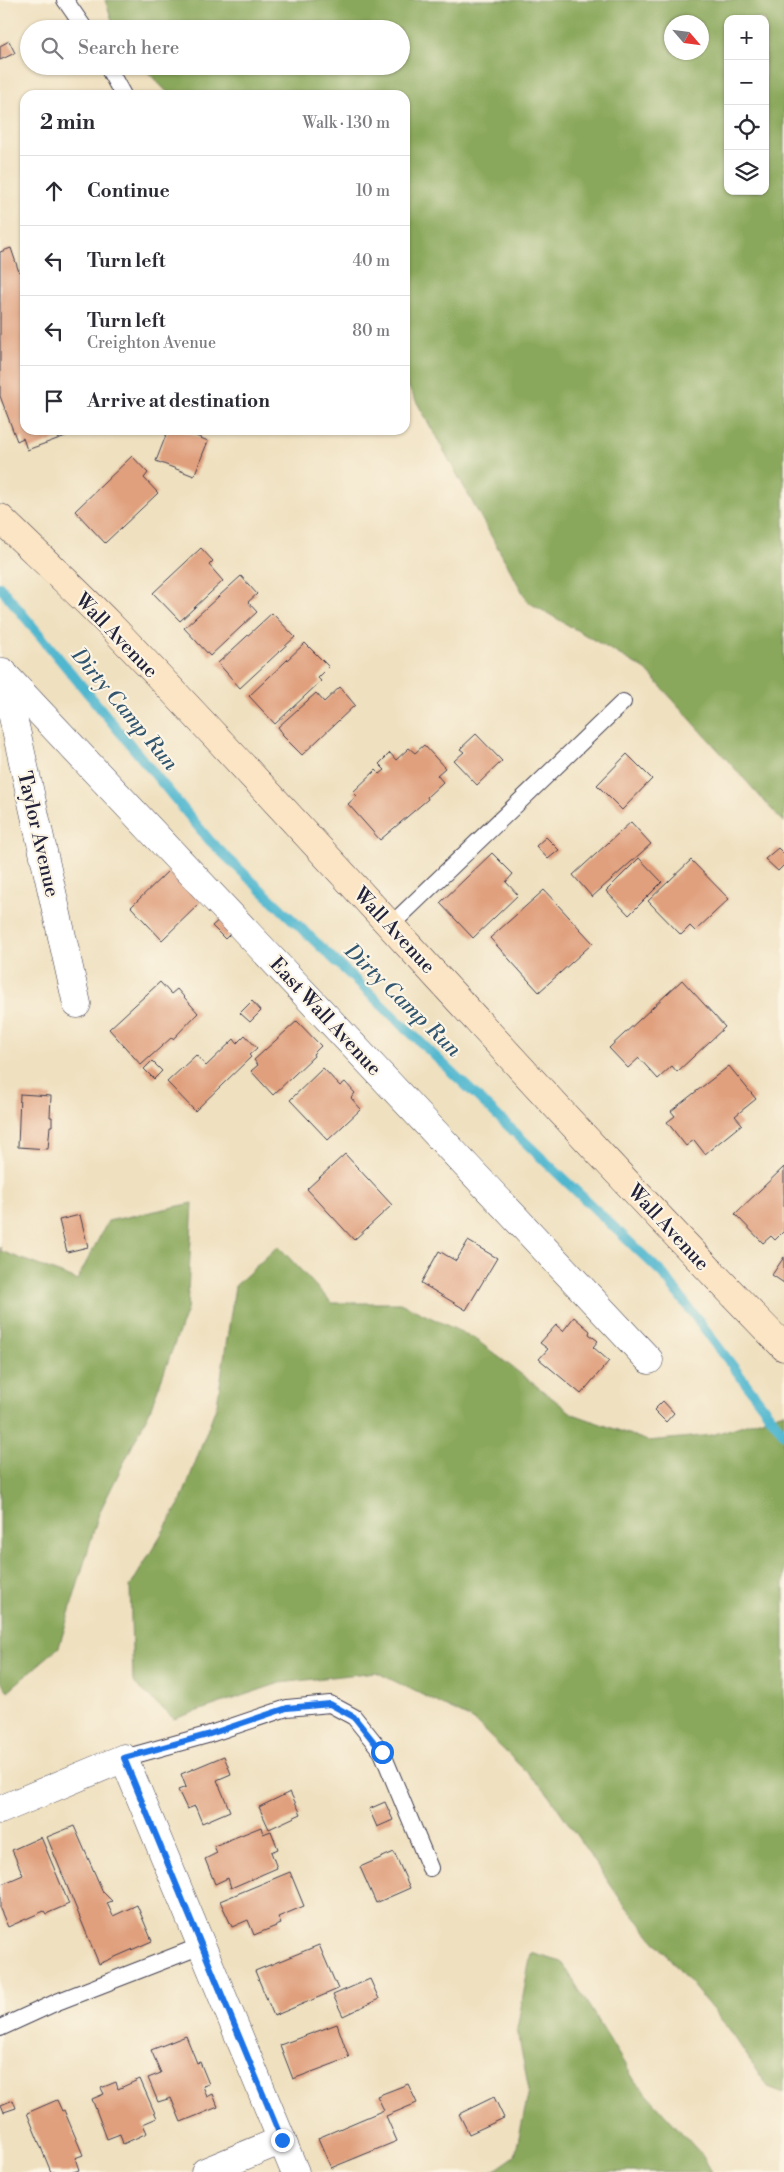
<!DOCTYPE html>
<meta charset="utf-8">
<style>
:root{--surface:#fff;--page:#f2f2f3;--text:#2b2b33;--muted:#7c7c81;--line:#e1e1e2}
body{margin:0;font-family:"Libre Bodoni",serif;background:var(--page);color:var(--text)}
.controls{position:absolute;right:15px;top:15px;display:grid;overflow:hidden;border-radius:10px;box-shadow:0 1px 4px #0004}
.controls button{width:45px;height:45px;display:grid;place-items:center;padding:0;border:0;border-bottom:1px solid var(--line);background:var(--surface);color:var(--text);font:25px sans-serif}
.compass{position:absolute;left:664px;top:15px;width:45px;height:45px;border-radius:50%;background:var(--surface);box-shadow:0 1px 4px #0004;rotate:118deg}
.stop{position:absolute;width:15px;height:15px;margin:-11px;border:4px solid #1a73e8;border-radius:50%;background:#fff}
.stop.end{background:#1a73e8;border-color:#fff;box-shadow:0 1px 5px #0008}
.list{margin:0;padding:0;list-style:none}
h2{display:flex;justify-content:space-between;align-items:center;height:65px;margin:0;padding:0 20px;font-size:21px}
h2 small{font-size:16px;font-weight:400;color:var(--muted)}
.list li{display:grid;grid-template-columns:32px 1fr auto;gap:15px;align-items:center;box-sizing:border-box;height:70px;padding:0 20px;border-top:1px solid var(--line)}
.list b{display:block;font-size:19px;white-space:nowrap}
.list p{margin:0;font-size:16px;white-space:nowrap;color:var(--muted)}
.list em{font-size:16px;font-style:normal;color:var(--muted)}
.icon{flex:none;width:28px;height:28px;fill:none;stroke:currentColor;stroke-width:2;stroke-linecap:round;stroke-linejoin:round}
.map{position:relative;flex:none;width:784px;height:2172px;overflow:hidden}
.search{position:absolute;background:var(--surface);box-shadow:0 1px 4px #0004;left:20px;top:20px;width:390px;height:55px;display:flex;align-items:center;gap:12px;box-sizing:border-box;padding:0 18px;border-radius:28px;color:var(--muted);font-size:19px}
.panel{position:absolute;background:var(--surface);box-shadow:0 1px 4px #0004;left:20px;top:90px;width:390px;height:345px;border-radius:15px}
.map>svg:first-child{display:block}
</style>
<div class="map">
<svg width="784" height="2172" viewBox="0 0 784 2172">
<rect width="100%" height="100%" fill="#fcf5e5"/>
<filter id="ink" filterUnits="userSpaceOnUse"><feTurbulence type="fractalNoise" baseFrequency=".02" numOctaves="2"/><feDisplacementMap in="SourceGraphic" scale="10" xChannelSelector="R" yChannelSelector="G"/><feConvolveMatrix kernelMatrix="1 2 1 2 8 2 1 2 1" color-interpolation-filters="sRGB"/></filter>
<filter id="wash" filterUnits="userSpaceOnUse"><feTurbulence type="fractalNoise" baseFrequency=".0096" numOctaves="4" result="noise"/><feDisplacementMap in="SourceGraphic" scale="20" xChannelSelector="R" yChannelSelector="G"/><feGaussianBlur stdDeviation="1.12" result="paint"/><feColorMatrix in="noise" values="0 0 0 0 0 0 0 0 0 0 0 0 0 0 0 0 0 1.4 0 .05"/><feComposite in="paint" operator="in"/></filter>
<g filter="url(#wash)">
<rect width="100%" height="100%" fill="#efe0bf"/>
<g fill="#8aa85b" stroke="#56654b" fill-rule="evenodd">
<path d="M105 0H784V823L646 670 528 602 405 381V95H170L142 66H401V29H115ZM728 19H765V191H728ZM702 22V52H672V22Z"/>
<polygon points="193,1203 187,1310 150,1410 99,1513 59,1647 8,1691 0,1681 0,1247 1,1251 77,1280 108,1221"/>
<polygon points="278,1246 332,1303 400,1303 474,1338 573,1414 648,1441 712,1435 784,1412 784,2093 768,2087 729,2029 623,1903 546,1791 473,1720 376,1672 280,1683 174,1719 133,1682 130,1587 181,1501 217,1404 235,1286"/>
<polygon points="531,1953 562,1962 635,2081 702,2155 712,2172 492,2172 515,2156 529,2090 517,2029"/>
</g>
<g fill="none" stroke-linecap="round" stroke-linejoin="round">
<polyline stroke="#51b7cf" stroke-width="10" points="0,587 210,841 663,1274 784,1434"/>
</g>
<g id="blocks">
<g fill="#e0a07e">
<polygon points="9,41 15,53 0,60 0,46"/>
<polygon points="11,248 19,272 25,270 25,430 82,430 27,450 23,438 17,441 0,396 0,252"/>
<polygon points="168,430 181,430 208,441 194,476 156,461"/>
<polygon points="132,456 148,473 144,478 158,493 105,543 75,511"/>
<polygon points="201,548 213,561 209,565 223,581 180,621 153,593"/>
<polygon points="241,576 257,594 248,602 257,612 210,656 184,628"/>
<polygon points="272,613 295,637 240,688 218,663"/>
<polygon points="305,643 329,667 318,678 321,681 275,724 249,696"/>
<polygon points="340,687 355,705 302,755 282,735 283,734 278,727 316,693 324,702"/>
<polygon points="476,734 502,761 477,785 454,761 464,752 460,749"/>
<polygon points="424,745 445,768 437,775 443,782 427,797 428,799 380,840 348,804 357,796 353,792 376,770 380,774 385,770 379,764 390,753 396,760 409,748 415,753"/>
<polygon points="627,754 652,779 622,810 597,785"/>
<polygon points="631,822 651,844 592,897 573,875"/>
<polygon points="546,837 559,850 548,859 536,846"/>
<polygon points="778,848 784,854 784,865 778,871 765,859"/>
<polygon points="492,853 513,874 506,882 518,895 473,938 440,903"/>
<polygon points="639,858 662,882 629,915 606,891"/>
<polygon points="691,860 729,899 695,931 690,926 681,935 648,901"/>
<polygon points="170,869 201,902 162,940 131,907"/>
<polygon points="544,890 593,943 539,992 490,938"/>
<polygon points="221,918 233,931 225,939 212,926"/>
<polygon points="682,980 725,1027 677,1072 672,1066 658,1079 639,1058 628,1068 609,1048"/>
<polygon points="160,982 171,994 177,989 198,1013 173,1039 171,1038 141,1065 109,1029"/>
<polygon points="252,1001 261,1011 250,1022 240,1013"/>
<polygon points="297,1021 321,1046 313,1054 314,1056 273,1095 251,1071 258,1065 254,1060"/>
<polygon points="245,1035 257,1048 249,1055 251,1057 195,1111 167,1082 196,1055 206,1066 234,1039 237,1043"/>
<polygon points="152,1061 162,1071 154,1079 144,1069"/>
<polygon points="729,1066 756,1099 735,1116 742,1124 705,1154 694,1140 686,1146 667,1122 675,1116 671,1111"/>
<polygon points="323,1068 340,1086 345,1082 355,1093 351,1098 361,1109 328,1140 290,1100"/>
<polygon points="20,1094 51,1096 50,1117 52,1117 52,1126 50,1126 48,1149 18,1147"/>
<polygon points="345,1154 392,1205 354,1240 307,1189"/>
<polygon points="784,1167 784,1231 775,1240 771,1236 763,1243 735,1214"/>
<polygon points="80,1215 88,1247 67,1252 59,1220"/>
<polygon points="468,1241 497,1258 466,1310 421,1283 439,1251 456,1261"/>
<polygon points="784,1257 784,1283 772,1275"/>
<polygon points="574,1317 590,1331 589,1334 598,1341 593,1347 609,1361 581,1394 539,1359 548,1349 540,1343 556,1325 563,1331"/>
<polygon points="663,1401 674,1413 666,1422 654,1410"/>
<polygon points="224,1756 231,1774 217,1780 230,1811 202,1823 195,1806 187,1809 178,1790 186,1787 181,1774"/>
<polygon points="290,1792 301,1814 269,1829 259,1807"/>
<polygon points="385,1802 393,1820 377,1827 369,1809"/>
<polygon points="74,1826 103,1892 112,1901 107,1903 113,1916 137,1905 152,1941 99,1964 47,1837"/>
<polygon points="261,1827 263,1834 271,1831 278,1849 271,1852 277,1868 231,1888 228,1878 215,1884 205,1859 217,1853 214,1846"/>
<polygon points="41,1837 69,1904 46,1914 44,1911 8,1927 0,1909 0,1885 23,1875 12,1850"/>
<polygon points="394,1852 410,1888 376,1903 360,1867"/>
<polygon points="290,1872 304,1906 278,1917 281,1924 254,1935 248,1920 232,1927 220,1901"/>
<polygon points="319,1945 338,1989 274,2016 255,1971"/>
<polygon points="370,1979 379,1999 343,2016 333,1995"/>
<polygon points="337,2024 349,2058 293,2079 280,2045"/>
<polygon points="186,2036 197,2063 200,2062 209,2084 203,2086 207,2097 213,2094 218,2107 181,2122 171,2098 158,2102 148,2078 161,2073 151,2050"/>
<polygon points="140,2079 157,2118 143,2124 147,2133 123,2144 120,2134 107,2139 92,2099 104,2094 101,2088 116,2082 118,2089"/>
<polygon points="408,2084 417,2103 386,2116 397,2141 331,2168 318,2138 384,2110 377,2096"/>
<polygon points="494,2097 504,2118 469,2134 459,2114"/>
<polygon points="13,2100 16,2108 4,2112 1,2105"/>
<polygon points="57,2100 62,2111 64,2110 83,2155 75,2158 79,2170 73,2172 51,2172 27,2113"/>
</g>
</g>
</g>
<g filter="url(#ink)">
<use href="#blocks" fill-opacity="0" stroke="#413e4f" stroke-width="1"/>
<g fill="none" stroke-linecap="round" stroke-linejoin="round">
<g stroke="#413e4f" stroke-width="18">
<g id="lane">
<polyline points="65,0 85,29"/>
<polyline points="107,66 123,95"/>
<polyline points="391,925 623,702"/>
<polyline points="124,1758 207,1735 287,1708 330,1704 354,1717 382,1752 430,1868"/>
<polyline points="0,2028 57,2002 201,1946"/>
</g>
</g>
<g stroke="#413e4f" stroke-width="29">
<g id="street">
<polyline points="3,672 77,1004"/>
<polyline points="3,673 649,1360"/>
<polyline points="0,1810 124,1758 295,2172"/>
<polyline points="205,2172 282,2140"/>
</g>
</g>
<g stroke="#413e4f" stroke-width="29">
<path id="secondary" d="M0 518C37 554 75 589 111 626 339 863 554 1112 784 1347"/>
</g>
<use href="#lane" stroke="#fff" stroke-width="16"/>
<use href="#street" stroke="#fff" stroke-width="28"/>
<use href="#secondary" stroke="#fce5c4" stroke-width="28"/>
</g>
</g>
<g fill="none" stroke-linecap="round" stroke-linejoin="round" filter="url(#ink)">
<polyline stroke="#1a73e8" stroke-width="6" points="282,2140 124,1758 207,1735 287,1708 330,1704 354,1717 382,1752"/>
</g>
<g text-anchor="middle" stroke-width="4.5" stroke-linejoin="round" paint-order="stroke">
<g font-size="20" fill="#22223b" stroke="#fcf5e5">
<text transform="translate(117 635) rotate(46)" y="7">Wall Avenue</text>
<text transform="translate(39 834) rotate(77)" y="7">Taylor Avenue</text>
<text transform="translate(395 930) rotate(47)" y="7">Wall Avenue</text>
<text transform="translate(326 1016) rotate(47)" y="7">East Wall Avenue</text>
<text transform="translate(669 1227) rotate(47)" y="7">Wall Avenue</text>
</g>
<g font-size="21" font-style="italic" fill="#32566f" stroke="#fcf5e5">
<text transform="translate(125 709) rotate(50)" y="7">Dirty Camp Run</text>
<text transform="translate(403 1000) rotate(44)" y="7">Dirty Camp Run</text>
</g>
</g>
</svg>
<div class="controls">
<button>+</button>
<button>−</button>
<button><svg class="icon" aria-label="locate" viewBox="0 0 24 24"><circle cx="12" cy="12" r="6"/><path d="M12 2v4M12 18v4M2 12h4M18 12h4"/></svg></button>
<button><svg class="icon" aria-label="layers" viewBox="0 0 24 24"><path d="M12 4l9 5-9 5-9-5zM3 14l9 5 9-5"/></svg></button>
</div>
<svg class="compass" viewBox="-18 -18 36 36"><path d="M0-13l5 13h-10z" fill="#e53935"/><path d="M0 13l5-13h-10z" fill="#7c7c81"/></svg>
<div class="stop" style="left:382px;top:1752px"></div>
<div class="stop end" style="left:282px;top:2140px"></div>
<div class="search"><svg class="icon" aria-label="search" viewBox="0 0 24 24"><circle cx="10" cy="10" r="6"/><path d="M15 15l6 6"/></svg>Search here</div>
<section class="panel">
<h2>2 min<small>Walk · 130 m</small></h2>
<ul class="list">
<li><svg class="icon" aria-label="ahead" viewBox="0 0 24 24"><path d="M12 20V5M6 11l6-6 6 6"/></svg><div><b>Continue</b></div><em>10 m</em></li>
<li><svg class="icon" aria-label="left" viewBox="0 0 24 24"><path d="M17 20v-9H6M10 6l-5 5 5 5"/></svg><div><b>Turn left</b></div><em>40 m</em></li>
<li><svg class="icon" aria-label="left" viewBox="0 0 24 24"><path d="M17 20v-9H6M10 6l-5 5 5 5"/></svg><div><b>Turn left</b><p>Creighton Avenue</p></div><em>80 m</em></li>
<li><svg class="icon" aria-label="arrive" viewBox="0 0 24 24"><path d="M6 21V4h12l-3 4 3 4H6"/></svg><div><b>Arrive at destination</b></div></li>
</ul>
</section>
</div>
